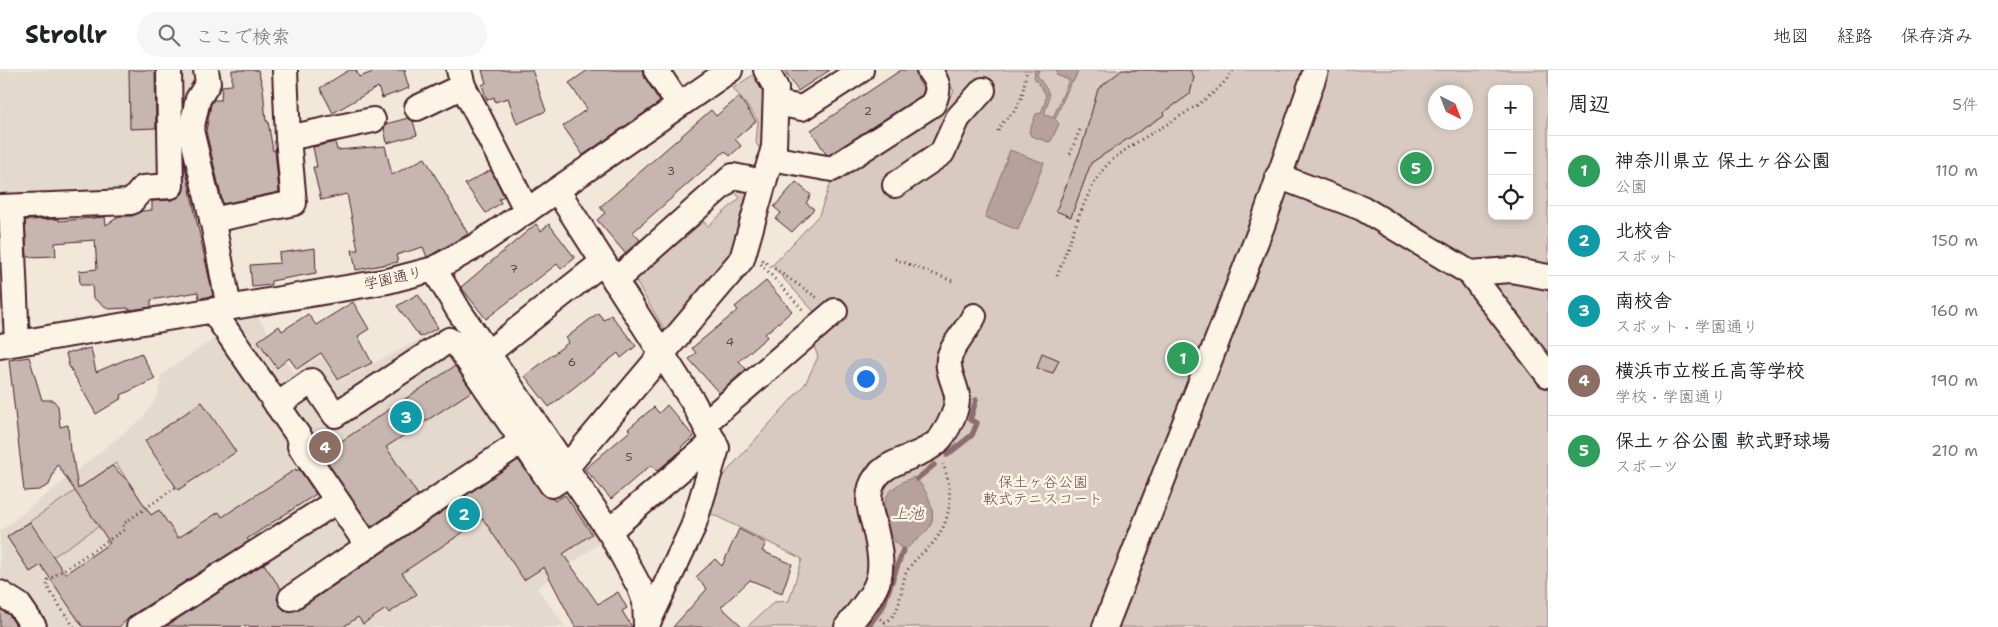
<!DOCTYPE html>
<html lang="ja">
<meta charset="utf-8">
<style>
:root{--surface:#fff;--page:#f6f6f6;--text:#202124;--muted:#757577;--line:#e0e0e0;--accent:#d1495b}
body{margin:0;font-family:"Shantell Sans","Klee One",sans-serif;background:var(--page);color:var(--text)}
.controls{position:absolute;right:15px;top:15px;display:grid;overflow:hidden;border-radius:10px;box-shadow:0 2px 8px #0003}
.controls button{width:45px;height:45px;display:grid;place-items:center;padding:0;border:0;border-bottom:1px solid var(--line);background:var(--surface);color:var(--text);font:25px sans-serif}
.compass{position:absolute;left:1428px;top:15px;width:45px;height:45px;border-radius:50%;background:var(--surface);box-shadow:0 2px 8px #0003;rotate:138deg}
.you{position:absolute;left:865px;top:308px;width:18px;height:18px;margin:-12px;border:4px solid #fff;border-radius:50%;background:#1a73e8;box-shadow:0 0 0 8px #1a73e833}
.badge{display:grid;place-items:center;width:32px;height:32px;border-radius:50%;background:var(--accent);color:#fff;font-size:16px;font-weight:700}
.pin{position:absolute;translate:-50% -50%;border:2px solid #fff;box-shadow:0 1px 5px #0006}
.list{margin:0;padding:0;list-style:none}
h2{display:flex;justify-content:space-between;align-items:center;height:65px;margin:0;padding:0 20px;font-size:21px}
h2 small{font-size:16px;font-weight:400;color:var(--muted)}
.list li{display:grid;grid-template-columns:32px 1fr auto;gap:15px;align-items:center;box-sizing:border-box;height:70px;padding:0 20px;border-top:1px solid var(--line)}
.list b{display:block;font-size:19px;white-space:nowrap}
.list p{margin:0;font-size:16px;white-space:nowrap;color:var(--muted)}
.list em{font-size:16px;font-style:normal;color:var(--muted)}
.icon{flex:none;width:28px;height:28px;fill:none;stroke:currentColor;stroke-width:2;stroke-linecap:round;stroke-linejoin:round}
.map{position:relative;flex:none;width:1548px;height:557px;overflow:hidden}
header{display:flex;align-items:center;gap:30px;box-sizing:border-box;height:70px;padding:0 25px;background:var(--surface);border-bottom:1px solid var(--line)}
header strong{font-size:24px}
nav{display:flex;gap:28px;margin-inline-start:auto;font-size:18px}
.search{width:350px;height:45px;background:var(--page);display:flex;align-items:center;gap:12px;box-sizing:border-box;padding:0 18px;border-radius:28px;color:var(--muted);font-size:19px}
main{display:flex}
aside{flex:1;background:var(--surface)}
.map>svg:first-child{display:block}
</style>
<header>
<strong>Strollr</strong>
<div class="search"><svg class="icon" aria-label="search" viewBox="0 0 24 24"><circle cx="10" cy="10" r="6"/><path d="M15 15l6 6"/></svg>ここで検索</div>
<nav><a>地図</a><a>経路</a><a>保存済み</a></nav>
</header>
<main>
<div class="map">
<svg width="1548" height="557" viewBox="0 0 1548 557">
<rect width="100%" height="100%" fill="#f1e8da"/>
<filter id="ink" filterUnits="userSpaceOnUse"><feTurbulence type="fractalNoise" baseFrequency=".02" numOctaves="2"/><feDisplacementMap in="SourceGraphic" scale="10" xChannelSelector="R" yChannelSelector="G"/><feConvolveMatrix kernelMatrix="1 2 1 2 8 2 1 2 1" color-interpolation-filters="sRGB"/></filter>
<g filter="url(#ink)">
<g fill="#e4d9cd">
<polygon points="0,0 194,0 200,131 18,145 21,254 0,255"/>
<polygon points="256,244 294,303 321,286 339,311 458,250 606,469 537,518 566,557 38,557 0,514 0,461 143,348 158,325 161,305 248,245"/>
</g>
<g fill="#d8cac0" stroke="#917476" fill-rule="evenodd">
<path d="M939 0H1548V557H747L774 532 789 531 802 489 708 442 714 416 805 314 818 287 810 265 818 246 772 196 819 145 832 109 946 33 954 21ZM1492 19H1529V146H1492ZM1436 22H1466V52H1436Z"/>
<polygon points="759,1 768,14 765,80 760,79 756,73 758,50 733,18"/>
<polygon points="755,116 737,183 667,264 635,210 698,156 704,152 708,156 740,128 732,119"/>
<polygon points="116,393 140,429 30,502 7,467"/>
</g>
<g fill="#b6a19c" stroke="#8b6d6f">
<path d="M1035 0H1039L1037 5C1049 24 1053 21 1044 44L1053 48 1069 10 1056 5 1058 1 1056 0H1079L1073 12H1071L1055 49 1059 54 1051 71 1049 72 1031 66 1029 62 1036 44 1041 43C1050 21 1045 25 1034 7Z"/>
<polygon points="1010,80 1044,93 1018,160 985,147"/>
<path d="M914 407C926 417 939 443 929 458 923 466 913 472 905 480 888 472 877 441 888 424 894 416 905 410 914 407Z"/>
</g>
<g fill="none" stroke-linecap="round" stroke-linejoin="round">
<g stroke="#8b6d6f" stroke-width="5.5">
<polyline points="947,385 972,365 977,353 970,350 976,330"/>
<polyline points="917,409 934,395"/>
<polyline points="868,557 883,536 903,480"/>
</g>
</g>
<g fill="#c7b6af" stroke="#4a1f2b">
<polygon points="129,0 155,0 156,58 130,59"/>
<polygon points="232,0 258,0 263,18 266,51 268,51 273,81 275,80 279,122 223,134 206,61 211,34 213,30 221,30 222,16 232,15"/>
<polygon points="349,0 356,0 359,7 373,2 372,0 406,0 404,1 409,18 382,28 378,17 333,43 320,18"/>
<polygon points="482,0 532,0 546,41 517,54 508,28 495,32 494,27 487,30 482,15 486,13"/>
<polygon points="588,0 642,0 645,8 660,32 583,85 563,56 587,39 569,13"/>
<polygon points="784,0 830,0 798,21"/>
<polygon points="901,0 915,0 918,10 924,19 922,25 829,85 826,84 811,60"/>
<polygon points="1122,0 1190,0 1194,7 1190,24 1163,43 1164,45 1091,93 1071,147 1056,141 1082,76 1098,19"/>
<polygon points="739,27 756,51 735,69 741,76 730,86 725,81 633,162 640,170 625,183 597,150 605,143 600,137 711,40 716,46"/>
<polygon points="408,48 413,51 417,65 387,73 384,58 386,54"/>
<polygon points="335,72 337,80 385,76 392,105 425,88 468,164 429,186 427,187 423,177 396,185 398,192 356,200 352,180 358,180 347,124 321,130 313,97 317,97 313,77"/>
<polygon points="184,92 213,226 199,228 198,222 151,230 151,237 129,240 128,238 109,239 93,228 92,215 80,215 79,201 97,199 95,170 55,173 56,186 27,187 25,150 59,149 59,151 105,147 106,155 120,146 132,146 142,141 152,140 152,131 172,130 183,123"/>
<polygon points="491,100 504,126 499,129 501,133 486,143 465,114"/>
<polygon points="796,112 811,125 806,133 814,139 792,162 776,149 781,143 774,137"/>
<polygon points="536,154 541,161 549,154 575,188 561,199 557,194 486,249 461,217"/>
<polygon points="315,178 316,203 271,211 271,215 252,217 250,195 280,193 279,183"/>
<polygon points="766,211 792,241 765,264 767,267 739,291 746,299 719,323 689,289 696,283 692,278 738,240 735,237"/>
<polygon points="418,224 438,258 420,267 397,236"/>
<polygon points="353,232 369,259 358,266 372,293 338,309 321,283 297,299 289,288 277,298 258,271 279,256 282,261 308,244 316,255"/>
<polygon points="598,243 604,250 611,245 636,276 621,288 618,283 549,337 525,306 569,272 566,268"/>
<polygon points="91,278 96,302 141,283 155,309 121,325 122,328 96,344 69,296 66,283"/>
<polygon points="1042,283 1059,290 1053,303 1037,298"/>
<polygon points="29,287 42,330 53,330 58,336 60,357 68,355 70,382 72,382 78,419 112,396 128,411 151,445 159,440 178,468 219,442 222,447 296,399 297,401 299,399 316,424 247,469 249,471 132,545 119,557 83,557 41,495 30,502 7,467 30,452 65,504 110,473 57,394 49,415 39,420 24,421 9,290"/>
<polygon points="455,296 472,321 386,377 418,425 371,457 322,384"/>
<polygon points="202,332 236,382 178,420 145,371"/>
<polygon points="667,335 694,367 681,377 683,379 657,401 651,395 611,429 585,399 630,361 628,359 654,337 659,343"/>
<polygon points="518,390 546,427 553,429 555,431 565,425 592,464 563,484 598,534 618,522 627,538 622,541 632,557 575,557 544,497 524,510 483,449 402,503 417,524 389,543 386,539 363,554 358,547 343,557 166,556 264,494 281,519 277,529 280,536 285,541 298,540"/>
<polygon points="739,459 766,473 762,481 792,494 782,523 750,510 721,537 743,557 673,557 707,519 696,507 715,489 722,496"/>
<polygon points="0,539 9,545 17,557 0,557"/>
</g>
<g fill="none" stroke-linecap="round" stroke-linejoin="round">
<g stroke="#4a1f2b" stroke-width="28">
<g id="minor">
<polyline points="206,0 208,13 198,29 191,60 213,153 229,238"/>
<polyline points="656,0 679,35"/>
<polyline points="463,16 527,141"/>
<polyline points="776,33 802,38 861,0"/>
<polyline points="417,38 463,16 459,0"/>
<polyline points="288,68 373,50"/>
<path d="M771 88 832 99 933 34C940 18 939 14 929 0"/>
<polyline points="1278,106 1362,138 1470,203 1548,305"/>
<polyline points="895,115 942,83 958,48 983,20"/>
<polyline points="557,120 693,332 717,378 693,457 646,557"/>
<polyline points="0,137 131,132 143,118 171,116 169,0"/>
<polyline points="11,137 17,273"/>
<polyline points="212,150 294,133 288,68 285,0"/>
<polyline points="434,199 459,241 611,464 640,518 645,532 646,555"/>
<polyline points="1470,203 1511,200 1548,207"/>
<polyline points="615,211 733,106 764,112"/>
<polyline points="213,241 304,374 300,376 368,476"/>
<polyline points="0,276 388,211 434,199 476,176 730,0"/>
<polyline points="488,283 603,192"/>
<polyline points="277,335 312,311 335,345 449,270 458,276 552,415 570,403"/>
<polyline points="705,353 835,241"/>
<polyline points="566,398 742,189 774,77 776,18 766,0"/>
<polyline points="609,461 714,371"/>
<polyline points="0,523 19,535 34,557"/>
<polyline points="291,528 522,371"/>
<polyline points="139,557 337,431"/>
<path d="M847 557C881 514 887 509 874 454 870 441 867 430 871 417 882 385 926 391 943 365 950 355 958 338 957 326 955 312 945 299 950 285 955 271 968 259 974 246"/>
<polyline points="1105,557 1262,156 1316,0"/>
</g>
</g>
<g stroke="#4a1f2b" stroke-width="3" stroke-dasharray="1 4" stroke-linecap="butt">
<path d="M998 61C1002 50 1009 48 1016 39 1023 29 1024 12 1027 0"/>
<polyline points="1070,84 1081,57"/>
<polyline points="895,189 955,212"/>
<polyline points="762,190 819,229"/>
<polyline points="761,194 804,241"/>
<path d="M1057 206C1069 176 1086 116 1108 94 1140 63 1213 37 1233 0"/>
<path d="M880 549 885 552C902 545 900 517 906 503 912 491 922 484 932 474 952 452 954 421 943 394"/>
<polyline points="74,557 47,517 48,510 124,460 123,454 176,417"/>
</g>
<use href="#minor" stroke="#fcf5e5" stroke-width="24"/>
</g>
</g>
<g text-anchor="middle" stroke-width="5" stroke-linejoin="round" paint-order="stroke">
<g font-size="12" fill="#69454c">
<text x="868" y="45">2</text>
<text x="671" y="105">3</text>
<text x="514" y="203">7</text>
<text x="730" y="276">4</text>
<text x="572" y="296">6</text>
<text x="629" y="391">5</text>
</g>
<g font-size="15" fill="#4a1f2b" stroke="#fcf5e5">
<text transform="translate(393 208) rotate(-12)" y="5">学園通り</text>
</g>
<g font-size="15" fill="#6e4a50" stroke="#fcf5e5">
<text x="1043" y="417">保土ヶ谷公園<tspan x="1043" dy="17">軟式テニスコート</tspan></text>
</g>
<g font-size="16" font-style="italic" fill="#704c53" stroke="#fcf5e5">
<text x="908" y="449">上池</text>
</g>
</g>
</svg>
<div class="controls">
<button>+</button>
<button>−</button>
<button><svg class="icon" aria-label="locate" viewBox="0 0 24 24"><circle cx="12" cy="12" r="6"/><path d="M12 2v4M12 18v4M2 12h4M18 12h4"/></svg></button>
</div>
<svg class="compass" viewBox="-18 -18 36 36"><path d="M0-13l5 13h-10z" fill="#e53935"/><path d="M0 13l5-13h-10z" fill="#757577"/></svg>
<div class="you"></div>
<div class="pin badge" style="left:1183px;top:288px;background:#2e9e5b">1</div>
<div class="pin badge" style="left:464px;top:444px;background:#0f9aa8">2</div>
<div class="pin badge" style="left:406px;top:347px;background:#0f9aa8">3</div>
<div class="pin badge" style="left:325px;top:377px;background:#8d6e63">4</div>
<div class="pin badge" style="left:1416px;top:98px;background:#2e9e5b">5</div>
</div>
<aside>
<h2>周辺<small>5件</small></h2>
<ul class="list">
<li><span class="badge" style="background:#2e9e5b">1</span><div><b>神奈川県立 保土ヶ谷公園</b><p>公園</p></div><em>110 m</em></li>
<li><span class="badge" style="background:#0f9aa8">2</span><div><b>北校舎</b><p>スポット</p></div><em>150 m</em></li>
<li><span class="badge" style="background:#0f9aa8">3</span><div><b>南校舎</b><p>スポット · 学園通り</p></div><em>160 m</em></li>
<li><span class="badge" style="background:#8d6e63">4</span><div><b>横浜市立桜丘高等学校</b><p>学校 · 学園通り</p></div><em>190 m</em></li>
<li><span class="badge" style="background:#2e9e5b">5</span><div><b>保土ヶ谷公園 軟式野球場</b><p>スポーツ</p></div><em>210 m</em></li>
</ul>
</aside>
</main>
